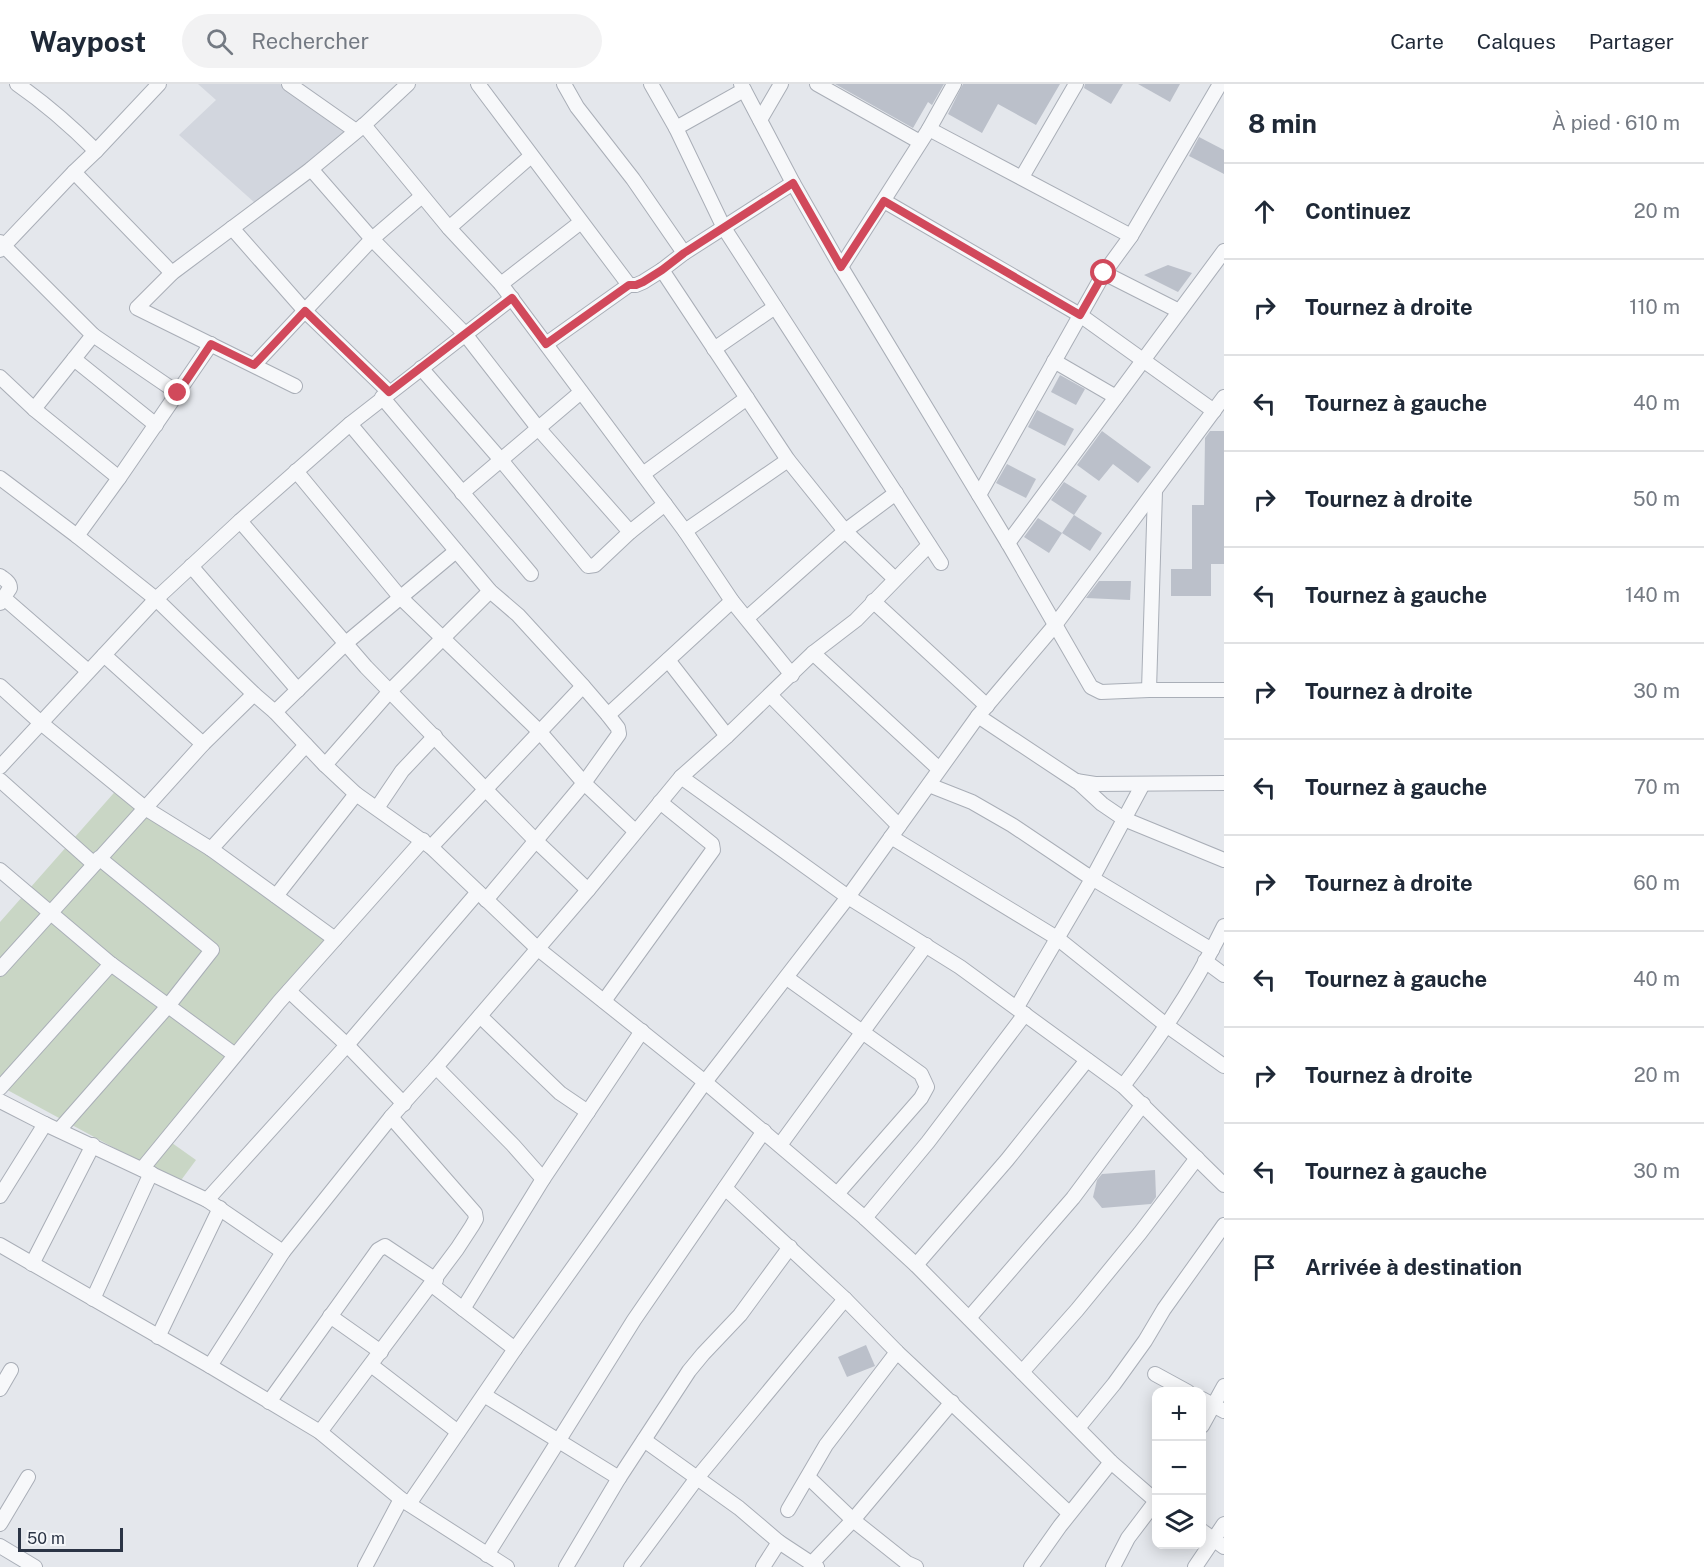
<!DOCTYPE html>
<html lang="fr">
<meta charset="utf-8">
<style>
:root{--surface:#fff;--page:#f2f2f3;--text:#1f2937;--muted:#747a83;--line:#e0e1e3}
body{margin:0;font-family:"Public Sans",sans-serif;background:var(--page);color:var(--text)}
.controls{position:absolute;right:18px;bottom:18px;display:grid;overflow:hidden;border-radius:12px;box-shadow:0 3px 15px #0003}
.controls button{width:54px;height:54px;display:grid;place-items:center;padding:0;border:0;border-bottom:2px solid var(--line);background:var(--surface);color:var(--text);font:30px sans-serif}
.scale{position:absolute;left:18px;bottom:15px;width:105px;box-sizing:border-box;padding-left:6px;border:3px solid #2b3445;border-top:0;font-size:16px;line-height:21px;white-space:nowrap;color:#2b3445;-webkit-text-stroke:4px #f4f6f9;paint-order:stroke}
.stop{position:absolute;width:18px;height:18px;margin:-14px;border:4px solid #d1495b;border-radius:50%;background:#fff}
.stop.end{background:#d1495b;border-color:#fff;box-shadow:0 2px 6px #0008}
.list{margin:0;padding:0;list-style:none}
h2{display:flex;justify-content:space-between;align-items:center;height:78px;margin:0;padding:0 24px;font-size:26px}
h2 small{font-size:20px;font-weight:400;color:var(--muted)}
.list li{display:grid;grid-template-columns:39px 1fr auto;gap:18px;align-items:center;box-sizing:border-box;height:96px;padding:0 24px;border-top:2px solid var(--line)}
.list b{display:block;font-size:22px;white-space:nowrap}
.list em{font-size:20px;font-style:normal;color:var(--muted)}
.icon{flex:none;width:33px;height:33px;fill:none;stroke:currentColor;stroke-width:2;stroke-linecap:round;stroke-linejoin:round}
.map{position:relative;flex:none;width:1224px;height:1483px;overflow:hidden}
header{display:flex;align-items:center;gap:36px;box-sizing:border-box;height:84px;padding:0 30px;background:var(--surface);border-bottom:2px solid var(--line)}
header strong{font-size:28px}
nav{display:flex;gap:33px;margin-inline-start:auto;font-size:21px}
.search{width:420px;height:54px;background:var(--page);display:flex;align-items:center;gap:15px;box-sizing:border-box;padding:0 21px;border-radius:33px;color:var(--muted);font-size:22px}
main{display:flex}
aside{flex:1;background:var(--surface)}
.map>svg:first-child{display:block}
</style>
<header>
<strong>Waypost</strong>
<div class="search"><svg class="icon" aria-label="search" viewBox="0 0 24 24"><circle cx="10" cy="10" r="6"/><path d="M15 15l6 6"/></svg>Rechercher</div>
<nav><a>Carte</a><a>Calques</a><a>Partager</a></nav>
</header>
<main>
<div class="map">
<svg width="1224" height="1483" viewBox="0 0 1224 1483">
<rect width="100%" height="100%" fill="#e4e7ec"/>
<polygon fill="#d2d6de" points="198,0 280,0 347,47 255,119 179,51 216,16"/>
<polygon fill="#c9d6c5" points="120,702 334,855 172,1059 196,1076 179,1099 0,1002 0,838"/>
<g fill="#bbc0ca">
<polygon points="835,0 944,0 932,21 928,18 913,44"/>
<polygon points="963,0 1060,0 1036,41 998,20 982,49 948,30"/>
<polygon points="1085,0 1123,0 1111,20 1084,4"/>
<polygon points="1138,0 1180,0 1170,18"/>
<polygon points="1199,53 1224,66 1224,90 1189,72"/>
<polygon points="1168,181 1192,189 1178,208 1144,191"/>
<polygon points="1060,291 1085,305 1076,321 1051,308"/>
<polygon points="1037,326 1074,345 1065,362 1028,343"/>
<polygon points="1102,347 1151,383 1138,399 1113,380 1099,397 1077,381"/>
<polygon points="1210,347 1224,347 1224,480 1211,480 1211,512 1171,512 1171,485 1192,485 1192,421 1204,421 1205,354"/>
<polygon points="1007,380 1036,395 1026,414 996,399"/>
<polygon points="1064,398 1087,412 1074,431 1051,416"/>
<polygon points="1074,431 1102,449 1090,467 1062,449"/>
<polygon points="1038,434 1062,449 1049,469 1024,453"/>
<polygon points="1099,497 1131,497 1130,516 1086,514"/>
<polygon points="1155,1086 1156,1113 1151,1120 1102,1124 1093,1113 1097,1096 1102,1090"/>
<polygon points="866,1261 875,1282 847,1293 838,1273"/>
</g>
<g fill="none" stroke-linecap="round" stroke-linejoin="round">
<g stroke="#a9aeb7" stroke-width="16">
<g id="minor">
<path d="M17 0C46 20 71 42 96 67"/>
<polyline points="289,0 356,47"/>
<polyline points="478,0 629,201"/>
<polyline points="564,0 577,23 633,95 684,169"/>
<polyline points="651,0 676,44 724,144 941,479"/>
<polyline points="741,0 793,99 841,183 1008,459 1091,603 1101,608 1149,606 1224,606"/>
<polyline points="817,0 920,58"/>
<polyline points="760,36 781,0"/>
<polyline points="364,41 449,144 501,200 685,447 732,517 792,591"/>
<polyline points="676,44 744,6"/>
<polyline points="929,45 1131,152"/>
<polyline points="311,85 372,155 465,250 538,344 630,448"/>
<polyline points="74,88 172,189"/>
<polyline points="1022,93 1076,0"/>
<polyline points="884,117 1080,231 1214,327"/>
<polyline points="232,144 305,227 389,308"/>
<polyline points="449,144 531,72"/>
<polyline points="0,158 93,251 34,325"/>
<polyline points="0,166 74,88 96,67 159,0"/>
<polyline points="841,183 929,45 954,0"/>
<polyline points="662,186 788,376 845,447 895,495"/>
<polyline points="1104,189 1179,227"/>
<polyline points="501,200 581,138"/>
<polyline points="93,251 178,309"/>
<polyline points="546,260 629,201 636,201 643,198 662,186 684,169 793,99"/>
<polyline points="714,265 775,223"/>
<polyline points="74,275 156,341"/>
<polyline points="1054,277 1116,313"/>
<polyline points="254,281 372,155 422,112"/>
<polyline points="421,284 501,376 588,482 595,481 630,448 665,420"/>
<polyline points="0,293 34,325 119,394"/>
<polyline points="295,302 137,224 172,189 311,85 364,41 408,0"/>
<polyline points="382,313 531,490"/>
<polyline points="350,340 490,507 518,531 583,602 608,631 618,644 619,650 584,699 486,816"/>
<polyline points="296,387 400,513 539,647 584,699 635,747"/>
<polyline points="643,390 747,314"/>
<polyline points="0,394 77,452 156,515 254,610 275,628 325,681 356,710 431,763 537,864 705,998 865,1134 916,1181 1111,1378 1156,1417"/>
<polyline points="462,409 581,308"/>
<polyline points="979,411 1104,189 1131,152 1220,0"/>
<polyline points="240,437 366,583 535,756 588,806"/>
<polyline points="685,447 788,376"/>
<polyline points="77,452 119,394 211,260"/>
<polyline points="1008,459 1224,167"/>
<polyline points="191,482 298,606"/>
<path d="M0 492C5 496 10 498 10 504L0 519"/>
<polyline points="4,514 88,587"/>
<polyline points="873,517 987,622"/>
<polyline points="747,534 845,447 896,409"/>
<polyline points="813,569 939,685"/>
<polyline points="104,571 203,660"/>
<polyline points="668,576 727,652"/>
<polyline points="0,602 41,639 145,724 211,765 335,855"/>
<polyline points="1149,606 1155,407"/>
<polyline points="770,611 899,742"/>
<polyline points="275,628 346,559 456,467"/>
<polyline points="608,631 732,517"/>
<polyline points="978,632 1076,697 1095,700 1224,699"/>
<polyline points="325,681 390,607 490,507"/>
<polyline points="0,683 156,515 240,437 350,340 512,214"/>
<polyline points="681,693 848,813 960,883 1123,1002 1224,1101"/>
<polyline points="0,696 94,780"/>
<polyline points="1077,697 1102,720 1124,735 1224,776"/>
<polyline points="929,701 972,718 1012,741 1085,790 1212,866"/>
<polyline points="377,724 402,687 435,652"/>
<polyline points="891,753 1057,854 1166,941 1224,982"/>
<polyline points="431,763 583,602"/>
<polyline points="211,765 306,661"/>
<polyline points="0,786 111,880 235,971"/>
<polyline points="276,812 356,710"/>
<polyline points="1205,877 1224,891"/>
<polyline points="0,885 203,660 254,610"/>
<polyline points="787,894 921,990 927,1003 921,1014 837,1110"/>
<polyline points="289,907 347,961 404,1020"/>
<polyline points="604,917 713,766 712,760 660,718"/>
<polyline points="1017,923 1092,795 1143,700"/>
<polyline points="480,932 560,1009 588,1028"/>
<polyline points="436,983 513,1061 543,1095"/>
<path d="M1123 1002C1161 952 1197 898 1224 842"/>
<polyline points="0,1004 111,880"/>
<polyline points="0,1017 45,1040 207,1116 283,1168"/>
<polyline points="59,1046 168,922 212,866 99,774"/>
<polyline points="780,1061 926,861"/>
<polyline points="142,1085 279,918 423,756"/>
<polyline points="725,1104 845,1215 897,1268 1069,1429"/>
<polyline points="0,1112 45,1040"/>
<polyline points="207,1116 347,961 478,808"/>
<polyline points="865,1134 928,1058 1025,930"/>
<polyline points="0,1161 210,1282 320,1348 401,1415 507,1483"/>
<polyline points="32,1180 93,1061"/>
<polyline points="916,1181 1007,1076 1087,976"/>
<polyline points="432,1201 515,1265"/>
<polyline points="93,1215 151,1089"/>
<polyline points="463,1225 543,1095 642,947"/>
<polyline points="330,1232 381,1268"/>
<polyline points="969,1234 1073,1114 1143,1020"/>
<polyline points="158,1253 220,1124"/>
<polyline points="371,1281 458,1348"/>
<polyline points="210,1282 283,1168 391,1033 436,983 588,806 681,693 727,652 813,569 856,536 929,461"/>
<polyline points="1022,1288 1077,1226 1140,1149 1197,1074"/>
<polyline points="1155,1290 1188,1308"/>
<polyline points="0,1305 11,1286"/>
<polyline points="484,1311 619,1394"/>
<polyline points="1202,1315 1224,1327"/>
<polyline points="269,1318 378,1166 385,1162 436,1196"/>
<polyline points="1202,1342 1224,1302"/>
<polyline points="1078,1344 1114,1300 1145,1257 1164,1225 1224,1141"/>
<polyline points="320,1348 457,1165 472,1142 476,1135 475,1129 391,1033"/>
<polyline points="644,1356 739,1424 779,1458 817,1483"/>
<polyline points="808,1393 853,1436 907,1479 916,1483"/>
<polyline points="409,1420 515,1265 705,998 848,813 978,632 1055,541 1224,313"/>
<polyline points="788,1426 826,1361 897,1268"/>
<polyline points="0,1440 28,1393"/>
<polyline points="1202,1447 1224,1463"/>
<polyline points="0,1462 35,1483"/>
<polyline points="487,1471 634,1236 764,1047"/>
<polyline points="812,1479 853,1436 952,1318"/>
<polyline points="365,1483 401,1415"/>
<polyline points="566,1483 619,1394 689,1287 703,1270 740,1231 790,1163"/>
<polyline points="631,1483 697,1394 845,1215"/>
<polyline points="763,1483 779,1458"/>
<polyline points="1031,1483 1060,1442 1111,1378"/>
<polyline points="1113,1483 1128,1454 1156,1417"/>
<polyline points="1195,1483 1224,1440"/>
</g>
</g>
<use href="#minor" stroke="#f7f8fa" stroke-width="14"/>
</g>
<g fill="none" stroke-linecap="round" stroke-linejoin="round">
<polyline stroke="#d1495b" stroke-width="8" points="178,309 211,260 254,281 305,227 389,308 512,214 546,260 629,201 636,201 643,198 662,186 684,169 793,99 841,183 884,117 1080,231 1104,189"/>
</g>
</svg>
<div class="controls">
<button>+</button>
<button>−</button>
<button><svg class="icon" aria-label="layers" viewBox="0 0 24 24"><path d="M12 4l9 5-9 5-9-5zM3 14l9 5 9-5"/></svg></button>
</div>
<div class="scale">50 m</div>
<div class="stop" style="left:1104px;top:189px"></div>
<div class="stop end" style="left:178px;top:309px"></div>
</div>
<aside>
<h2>8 min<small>À pied · 610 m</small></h2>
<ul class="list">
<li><svg class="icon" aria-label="ahead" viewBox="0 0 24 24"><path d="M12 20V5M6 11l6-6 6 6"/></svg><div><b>Continuez</b></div><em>20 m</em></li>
<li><svg class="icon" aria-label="right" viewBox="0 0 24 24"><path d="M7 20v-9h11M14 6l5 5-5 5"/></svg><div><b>Tournez à droite</b></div><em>110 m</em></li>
<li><svg class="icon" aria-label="left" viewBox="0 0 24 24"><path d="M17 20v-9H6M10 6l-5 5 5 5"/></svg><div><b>Tournez à gauche</b></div><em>40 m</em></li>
<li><svg class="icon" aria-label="right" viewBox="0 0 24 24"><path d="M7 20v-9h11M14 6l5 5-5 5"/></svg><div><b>Tournez à droite</b></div><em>50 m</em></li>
<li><svg class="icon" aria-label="left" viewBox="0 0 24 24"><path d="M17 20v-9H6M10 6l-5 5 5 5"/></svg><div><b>Tournez à gauche</b></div><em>140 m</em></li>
<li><svg class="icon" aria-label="right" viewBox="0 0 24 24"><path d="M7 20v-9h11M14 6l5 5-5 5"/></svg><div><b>Tournez à droite</b></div><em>30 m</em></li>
<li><svg class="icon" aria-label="left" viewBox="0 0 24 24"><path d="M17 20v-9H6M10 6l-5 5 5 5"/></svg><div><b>Tournez à gauche</b></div><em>70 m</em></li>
<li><svg class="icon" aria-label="right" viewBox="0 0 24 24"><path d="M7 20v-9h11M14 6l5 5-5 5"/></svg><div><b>Tournez à droite</b></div><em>60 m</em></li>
<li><svg class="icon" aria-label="left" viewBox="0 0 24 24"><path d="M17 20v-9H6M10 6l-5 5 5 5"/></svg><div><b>Tournez à gauche</b></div><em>40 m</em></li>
<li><svg class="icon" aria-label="right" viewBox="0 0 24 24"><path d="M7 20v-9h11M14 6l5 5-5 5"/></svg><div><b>Tournez à droite</b></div><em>20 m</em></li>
<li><svg class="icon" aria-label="left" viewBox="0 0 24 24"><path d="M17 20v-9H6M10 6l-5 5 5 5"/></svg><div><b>Tournez à gauche</b></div><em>30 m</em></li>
<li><svg class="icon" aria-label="arrive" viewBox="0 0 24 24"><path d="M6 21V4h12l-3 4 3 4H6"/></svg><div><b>Arrivée à destination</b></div></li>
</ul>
</aside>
</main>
